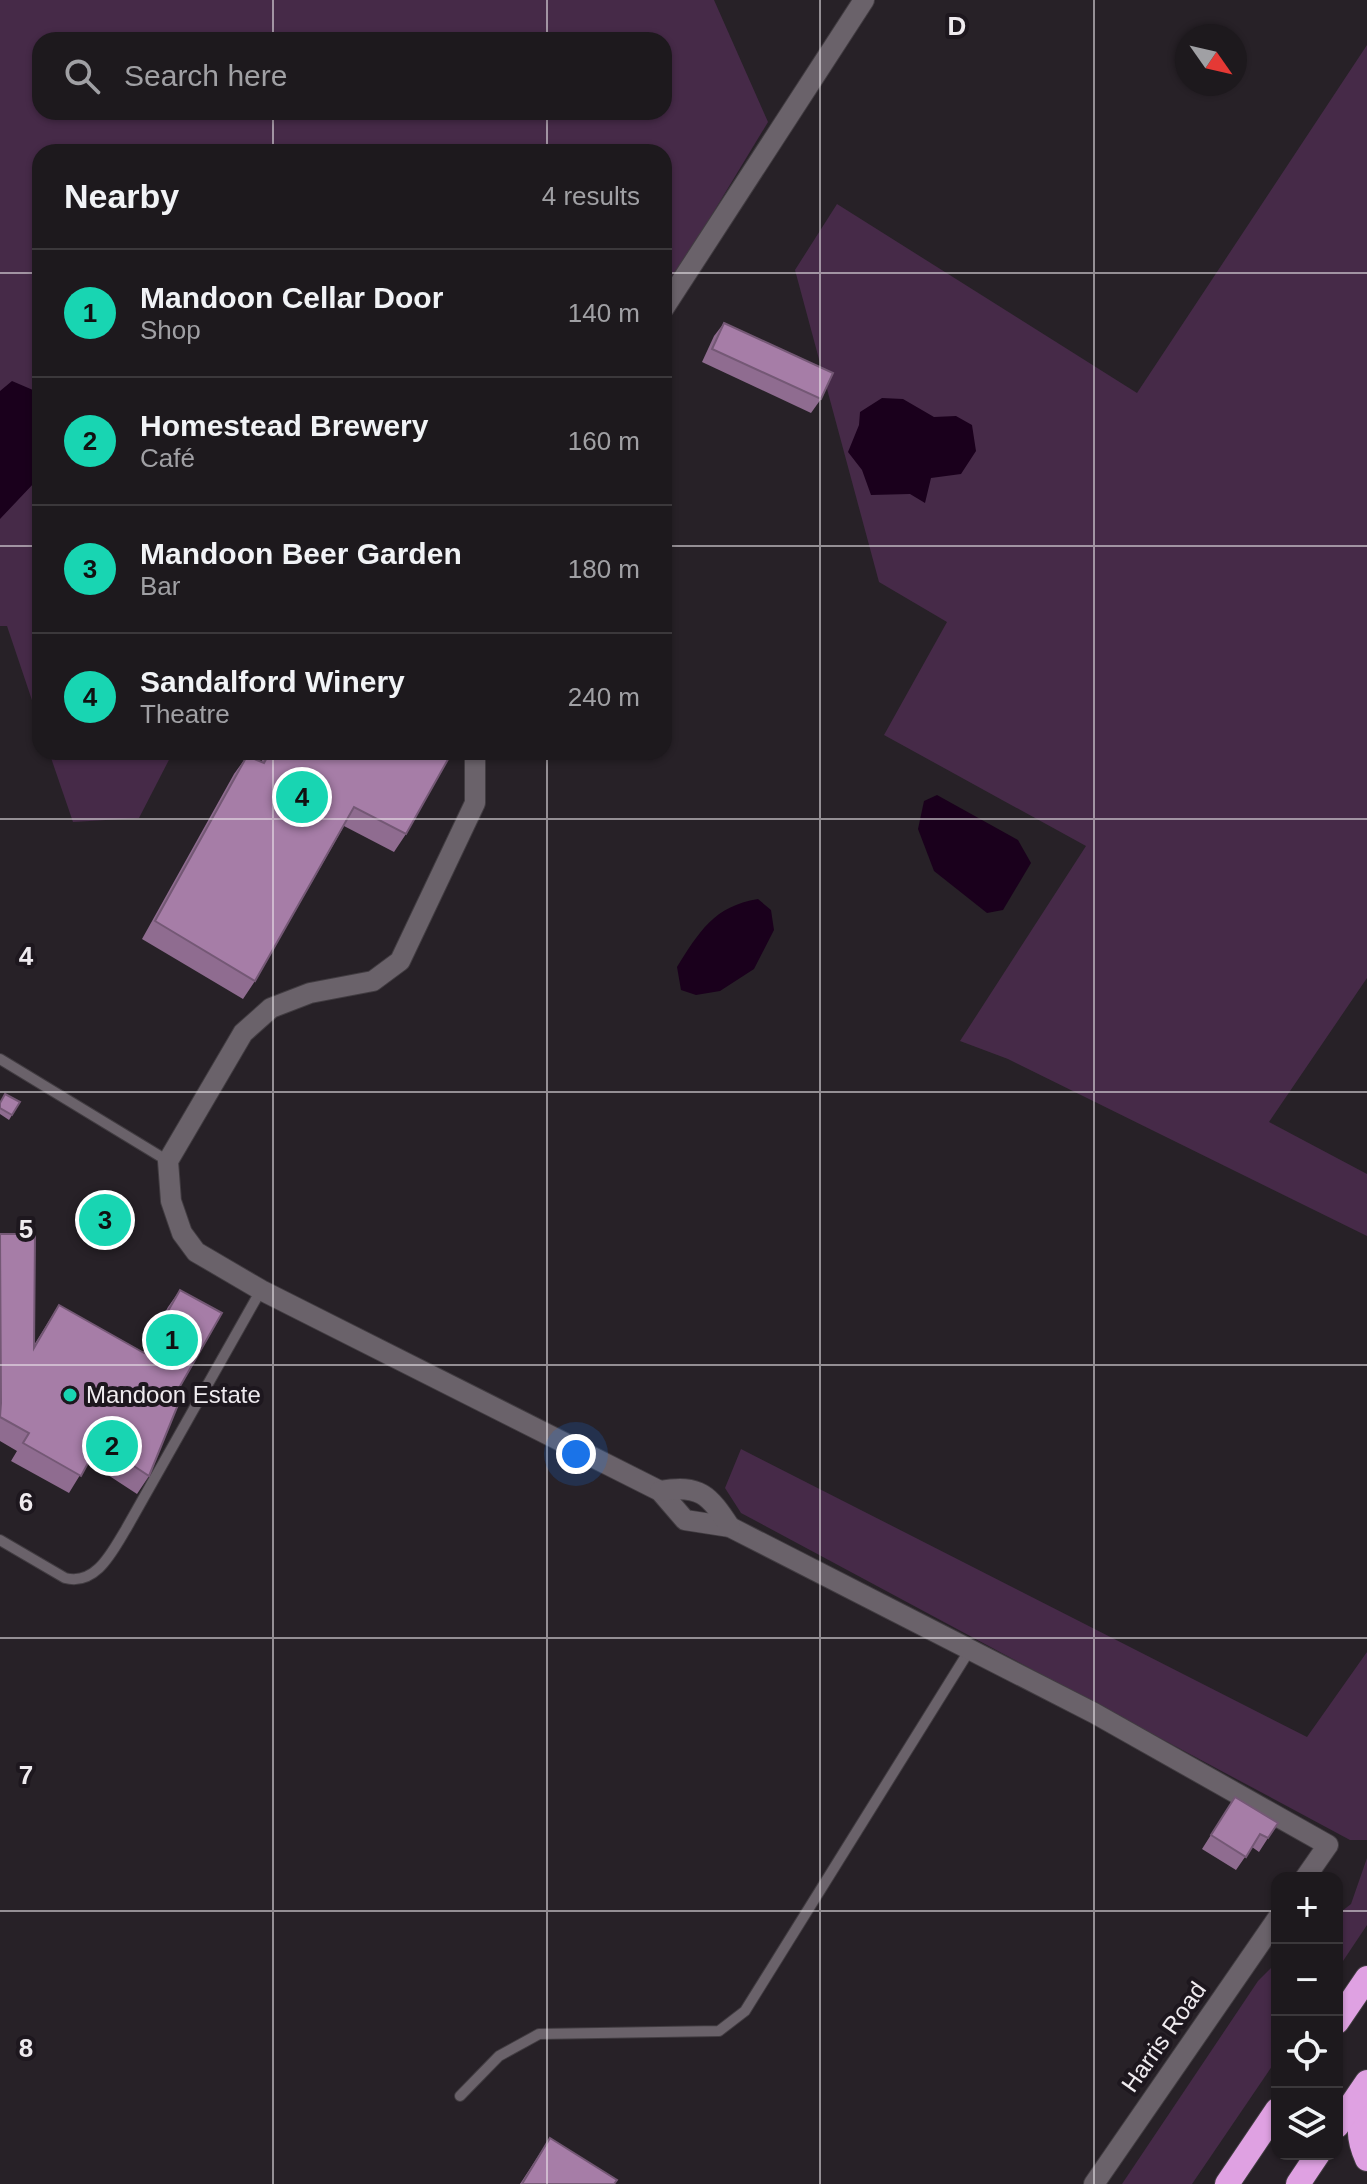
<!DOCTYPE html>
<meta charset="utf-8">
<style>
:root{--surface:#1d191d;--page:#252226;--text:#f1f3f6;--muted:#a0a0a4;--line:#3b383b;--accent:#18d5b2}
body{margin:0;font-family:Arial,sans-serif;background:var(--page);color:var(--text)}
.controls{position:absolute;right:24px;bottom:24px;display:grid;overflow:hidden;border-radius:16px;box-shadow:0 2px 6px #0004}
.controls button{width:72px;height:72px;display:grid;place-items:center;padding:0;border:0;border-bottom:2px solid var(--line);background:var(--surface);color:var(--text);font:40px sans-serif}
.compass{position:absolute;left:1175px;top:24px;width:72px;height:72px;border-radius:50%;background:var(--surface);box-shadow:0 2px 6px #0004;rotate:124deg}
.you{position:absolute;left:576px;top:1454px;width:28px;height:28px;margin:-20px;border:6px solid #fff;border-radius:50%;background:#1a73e8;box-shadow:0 0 0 12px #1a73e833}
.badge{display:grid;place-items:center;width:52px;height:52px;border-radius:50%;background:var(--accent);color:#111;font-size:26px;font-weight:700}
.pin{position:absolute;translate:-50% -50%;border:4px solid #fff;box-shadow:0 2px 8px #0006}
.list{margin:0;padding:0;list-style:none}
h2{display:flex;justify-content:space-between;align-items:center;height:104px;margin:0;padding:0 32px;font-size:34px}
h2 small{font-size:26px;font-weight:400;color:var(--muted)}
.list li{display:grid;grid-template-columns:52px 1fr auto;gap:24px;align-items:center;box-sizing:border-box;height:128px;padding:0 32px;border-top:2px solid var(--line)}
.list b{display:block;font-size:30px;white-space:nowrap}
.list p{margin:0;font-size:26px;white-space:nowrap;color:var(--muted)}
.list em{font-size:26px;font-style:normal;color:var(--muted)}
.icon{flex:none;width:44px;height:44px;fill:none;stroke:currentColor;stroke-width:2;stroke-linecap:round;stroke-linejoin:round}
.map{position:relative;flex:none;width:1367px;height:2184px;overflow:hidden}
.search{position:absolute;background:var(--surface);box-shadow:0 2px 6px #0004;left:32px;top:32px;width:640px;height:88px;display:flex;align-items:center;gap:20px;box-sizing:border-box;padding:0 28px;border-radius:24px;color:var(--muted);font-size:30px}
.panel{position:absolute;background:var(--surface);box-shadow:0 2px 6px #0004;left:32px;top:144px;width:640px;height:616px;border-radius:24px}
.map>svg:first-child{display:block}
</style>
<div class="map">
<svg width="1367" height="2184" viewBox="0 0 1367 2184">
<rect width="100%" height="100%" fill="#272127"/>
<g fill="#462a48" fill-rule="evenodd">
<path d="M0 0H714L768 122 664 294V152H40V724L7 626H0ZM40 40H664V112H40Z"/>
<polygon points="1367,45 1367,978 1269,1122 1367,1174 1367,1236 1008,1059 960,1041 1086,846 884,735 947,622 879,582 795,270 837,204 1137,393"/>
<polygon points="49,752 173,752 139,818 73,822"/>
<polygon points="741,1449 1307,1737 1367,1652 1367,1840 1350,1840 741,1513 725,1488"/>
<polygon points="1367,1858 1367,1925 1337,1970 1337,1915 1351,1904"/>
<polygon points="1277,1962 1277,2059 1192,2184 1122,2184 1258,1981"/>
</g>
<g fill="#1a001c">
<polygon points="12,381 40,393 40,481 35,482 0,519 0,391"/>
<polygon points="882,398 903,399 934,417 956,416 972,425 976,451 961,474 931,478 925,503 910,494 871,495 862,470 848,452 859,425 860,412"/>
<polygon points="937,795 1018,840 1031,863 1003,910 987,913 934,871 918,829 924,801"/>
<path d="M758 899 771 910 774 930 754 969 720 991 696 995 681 990 677 967C699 932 714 906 758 899Z"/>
</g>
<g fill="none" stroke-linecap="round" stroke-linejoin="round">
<g stroke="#413c41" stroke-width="12">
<g id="lane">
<polyline points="0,1059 168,1161"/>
<path d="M0 1540 65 1578C96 1586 112 1552 126 1529L261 1290"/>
<polyline points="460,2096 499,2056 539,2034 719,2031 745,2011 969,1651"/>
</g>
</g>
<g stroke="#413c41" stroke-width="22">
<g id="street">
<polyline points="664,308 864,0"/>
<polyline points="475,752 475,803 400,961 373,981 310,993 271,1008 243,1033 168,1161 171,1201 182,1233 196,1252 261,1290 660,1491 685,1520 730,1527 1094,1713 1328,1845 1305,1878"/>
<path d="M660 1491C700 1484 709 1495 730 1527"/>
<polyline points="1094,2184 1277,1919"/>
</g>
</g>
<g stroke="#413c41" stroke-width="26">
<g id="highway">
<polyline points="1337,2022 1367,1978"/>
<path d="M1367 2105C1357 2125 1358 2139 1367 2159"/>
<polyline points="1337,2126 1367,2082"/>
<polyline points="1227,2184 1277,2110"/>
<polyline points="1298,2184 1318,2154"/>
</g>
</g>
<use href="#lane" stroke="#6a626a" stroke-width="10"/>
<use href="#street" stroke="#6a626a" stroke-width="20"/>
<use href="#highway" stroke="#dfa1e2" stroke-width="24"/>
</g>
<g fill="#8f6c90">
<polygon points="724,323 821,399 811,413 702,362 714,336"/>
<polygon points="266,752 450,752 406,834 394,852 344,826 255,981 243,999 142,939 234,774 247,756 261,762"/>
<polygon points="0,1102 20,1102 9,1120 0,1114"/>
<polygon points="0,1234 34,1345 59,1305 143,1352 168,1307 180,1290 179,1388 149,1476 137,1494 88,1462 69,1493 11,1461 17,1451 0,1441"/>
<polygon points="1235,1797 1268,1838 1259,1852 1252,1847 1236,1870 1202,1849"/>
<polygon points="550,2138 614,2184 520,2184"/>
</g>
<g fill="#a67da7" stroke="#745875" stroke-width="2">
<polygon points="724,323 833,373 821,399 712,349"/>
<polygon points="270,752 450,752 451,754 406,834 354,807 255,981 155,921 247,756 264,763"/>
<polygon points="5,1094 20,1102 12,1115 0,1108 0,1103"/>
<polygon points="0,1234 35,1234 34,1348 59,1305 144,1353 180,1290 222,1313 179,1388 184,1390 149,1476 99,1443 81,1476 23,1443 29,1433 0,1417 1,1403"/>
<polygon points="1235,1797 1278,1823 1268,1838 1260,1834 1246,1857 1211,1835"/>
<polygon points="550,2138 617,2180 614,2184 522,2184"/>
</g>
<path fill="none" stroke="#efebef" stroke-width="2" stroke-opacity="0.55" d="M273 0V40M547 0V40M820 0V2184M1094 0V2184M273 112V152M547 112V152M0 273H40M664 273H1367M0 546H40M664 546H1367M273 752V2184M547 752V2184M0 819H1367M0 1092H1367M0 1365H1367M0 1638H1367M0 1911H1277M1337 1911H1367"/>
<circle fill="#18d5b2" stroke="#1d171e" stroke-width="3" cx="70" cy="1395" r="8"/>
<g text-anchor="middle" stroke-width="8" stroke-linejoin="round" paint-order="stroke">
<g font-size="24" fill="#efebef" stroke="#1d171e" text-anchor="start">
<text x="86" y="1403">Mandoon Estate</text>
</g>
<g font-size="24" fill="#efebef" stroke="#1d171e">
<text transform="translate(1164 2037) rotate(-55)" y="8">Harris Road</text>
</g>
</g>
<g font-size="26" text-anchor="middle" font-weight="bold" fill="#efebef" stroke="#1d171e" stroke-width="8" stroke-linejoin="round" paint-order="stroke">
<text x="957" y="35">D</text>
<text x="26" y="965">4</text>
<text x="26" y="1238">5</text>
<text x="26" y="1511">6</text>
<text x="26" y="1784">7</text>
<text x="26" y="2057">8</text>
</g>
</svg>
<div class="controls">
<button>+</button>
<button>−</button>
<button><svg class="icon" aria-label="locate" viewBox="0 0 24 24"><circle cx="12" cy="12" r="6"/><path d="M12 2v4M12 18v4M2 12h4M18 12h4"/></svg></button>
<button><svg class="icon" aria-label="layers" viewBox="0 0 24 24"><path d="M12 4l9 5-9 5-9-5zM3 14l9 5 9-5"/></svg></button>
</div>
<svg class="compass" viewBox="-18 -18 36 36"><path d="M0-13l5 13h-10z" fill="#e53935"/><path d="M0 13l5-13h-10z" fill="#a0a0a4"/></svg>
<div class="you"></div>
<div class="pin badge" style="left:172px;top:1340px">1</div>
<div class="pin badge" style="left:112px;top:1446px">2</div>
<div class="pin badge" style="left:105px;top:1220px">3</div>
<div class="pin badge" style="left:302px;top:797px">4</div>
<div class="search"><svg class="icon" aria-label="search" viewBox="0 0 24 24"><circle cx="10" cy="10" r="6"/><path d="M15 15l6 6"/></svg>Search here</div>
<section class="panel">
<h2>Nearby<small>4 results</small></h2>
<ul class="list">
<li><span class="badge">1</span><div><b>Mandoon Cellar Door</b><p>Shop</p></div><em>140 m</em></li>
<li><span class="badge">2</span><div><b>Homestead Brewery</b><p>Café</p></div><em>160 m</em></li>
<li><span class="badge">3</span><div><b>Mandoon Beer Garden</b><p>Bar</p></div><em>180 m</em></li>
<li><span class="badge">4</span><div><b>Sandalford Winery</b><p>Theatre</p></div><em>240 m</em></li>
</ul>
</section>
</div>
